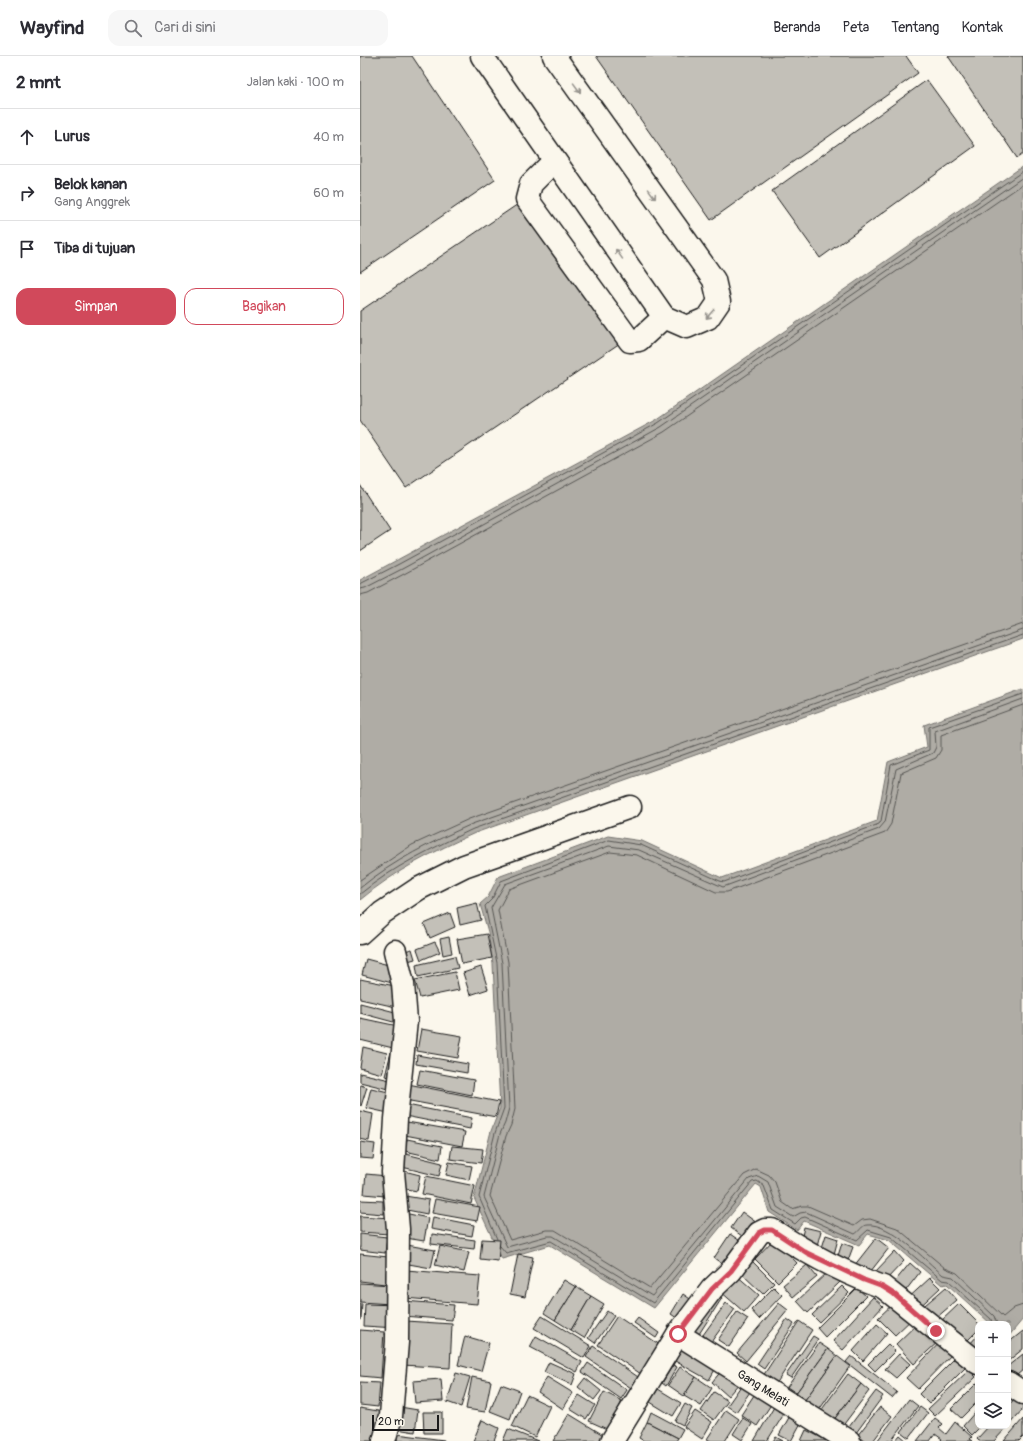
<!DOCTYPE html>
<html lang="id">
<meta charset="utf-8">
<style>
:root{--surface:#fff;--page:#f7f7f7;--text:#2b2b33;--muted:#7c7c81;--line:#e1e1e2;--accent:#d1495b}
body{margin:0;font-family:Pangolin,sans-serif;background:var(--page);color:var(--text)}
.controls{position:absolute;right:12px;bottom:12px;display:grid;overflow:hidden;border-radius:8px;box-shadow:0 4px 16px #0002}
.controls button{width:36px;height:36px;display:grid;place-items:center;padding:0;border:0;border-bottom:1px solid var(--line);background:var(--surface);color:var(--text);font:20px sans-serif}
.scale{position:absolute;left:12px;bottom:10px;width:67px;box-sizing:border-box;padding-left:4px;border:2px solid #1c1c1c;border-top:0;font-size:11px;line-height:14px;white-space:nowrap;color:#1c1c1c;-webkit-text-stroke:3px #fbf7ec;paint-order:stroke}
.stop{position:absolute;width:12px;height:12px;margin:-9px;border:3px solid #d1495b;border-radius:50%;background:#fff}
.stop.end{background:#d1495b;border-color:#fff;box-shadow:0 1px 4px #0008}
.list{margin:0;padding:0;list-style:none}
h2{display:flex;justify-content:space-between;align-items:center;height:52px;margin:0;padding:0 16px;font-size:17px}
h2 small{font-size:13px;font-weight:400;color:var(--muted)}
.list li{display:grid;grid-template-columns:26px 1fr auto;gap:12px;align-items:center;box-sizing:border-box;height:56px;padding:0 16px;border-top:1px solid var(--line)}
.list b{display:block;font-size:15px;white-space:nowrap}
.list p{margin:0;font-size:13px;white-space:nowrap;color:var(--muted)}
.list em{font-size:13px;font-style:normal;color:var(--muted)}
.actions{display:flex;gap:8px;padding:12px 16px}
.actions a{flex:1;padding:9px 0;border:1px solid var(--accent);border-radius:12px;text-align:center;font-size:14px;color:var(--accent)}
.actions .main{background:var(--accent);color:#fff}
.icon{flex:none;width:22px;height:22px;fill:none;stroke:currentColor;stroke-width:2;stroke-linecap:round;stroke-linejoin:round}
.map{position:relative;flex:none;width:663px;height:1385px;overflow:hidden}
header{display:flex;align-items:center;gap:24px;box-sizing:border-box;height:56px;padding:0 20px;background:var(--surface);border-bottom:1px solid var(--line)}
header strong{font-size:19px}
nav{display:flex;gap:22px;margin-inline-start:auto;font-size:14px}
.search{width:280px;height:36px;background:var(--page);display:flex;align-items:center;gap:10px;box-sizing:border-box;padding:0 14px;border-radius:12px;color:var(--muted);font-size:15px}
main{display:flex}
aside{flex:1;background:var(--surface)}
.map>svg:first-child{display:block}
</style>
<header>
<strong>Wayfind</strong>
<div class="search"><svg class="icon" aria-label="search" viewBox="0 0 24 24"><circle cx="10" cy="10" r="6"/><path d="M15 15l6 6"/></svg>Cari di sini</div>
<nav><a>Beranda</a><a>Peta</a><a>Tentang</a><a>Kontak</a></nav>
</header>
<main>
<aside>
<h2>2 mnt<small>Jalan kaki · 100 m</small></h2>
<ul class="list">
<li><svg class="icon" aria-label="ahead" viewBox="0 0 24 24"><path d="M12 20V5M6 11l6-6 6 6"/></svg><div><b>Lurus</b></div><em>40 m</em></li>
<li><svg class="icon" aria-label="right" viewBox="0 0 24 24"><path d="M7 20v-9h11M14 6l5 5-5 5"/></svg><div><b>Belok kanan</b><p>Gang Anggrek</p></div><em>60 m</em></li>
<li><svg class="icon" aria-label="arrive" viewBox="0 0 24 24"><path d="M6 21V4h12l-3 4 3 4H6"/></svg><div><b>Tiba di tujuan</b></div></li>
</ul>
<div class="actions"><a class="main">Simpan</a><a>Bagikan</a></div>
</aside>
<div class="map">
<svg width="663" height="1385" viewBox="0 0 663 1385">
<rect width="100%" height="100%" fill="#fbf7ec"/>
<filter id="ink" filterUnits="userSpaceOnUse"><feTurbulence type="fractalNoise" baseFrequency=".025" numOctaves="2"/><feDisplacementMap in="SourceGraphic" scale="8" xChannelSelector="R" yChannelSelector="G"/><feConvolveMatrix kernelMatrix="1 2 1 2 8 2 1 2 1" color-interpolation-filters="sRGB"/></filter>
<g filter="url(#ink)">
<g fill="#afaca5" stroke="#74726e">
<path d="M663 110V583L115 777C73 796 36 814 0 844V524L296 364Z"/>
<polygon points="663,633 663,1263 648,1281 648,1268 631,1268 587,1228 582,1229 529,1184 508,1178 499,1189 444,1165 437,1174 409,1156 401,1131 396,1128 294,1252 190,1189 142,1203 114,1142 131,1075 140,1052 133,908 128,876 120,848 128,841 138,821 248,780 282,785 362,822 517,765 528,706 567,691 564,669"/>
</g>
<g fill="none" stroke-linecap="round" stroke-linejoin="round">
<g stroke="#575653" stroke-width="1">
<polyline points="0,528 39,508 298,367 663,115"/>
<polyline points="0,533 5,532 42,513 301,371 663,121"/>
<polyline points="0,539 8,537 44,518 304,376 663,128"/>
<polyline points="663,649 581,679 581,694 576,702 541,717 531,768 525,777 367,836 356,836 277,799 250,796 149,833 138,854 148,906 155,1053 151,1069 146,1080 130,1140 150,1184 186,1174 195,1174 290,1232 384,1119 396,1113 409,1119 415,1126 422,1146 432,1153 442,1150 448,1150 494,1170 502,1164 510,1163 537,1172 585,1212 597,1217 643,1261 654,1252 663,1249"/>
<polyline points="0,824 52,789 109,763 663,568"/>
<path d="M0 832C34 804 72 786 112 768L663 574"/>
<path d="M0 838C34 810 73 792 113 773L663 579"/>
<polyline points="137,1183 119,1141 135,1077 144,1052 137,907 125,850 132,843 141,825 249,784 281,789 360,825 364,826 519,768 521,765 531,709 569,694 569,671 663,638"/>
<polyline points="140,1190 146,1197 191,1185 293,1247 392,1126 397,1125 404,1130 413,1154 435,1168 441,1162 445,1161 497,1184 508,1174 531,1181 582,1224 589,1225 631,1263 632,1268"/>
<path d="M637 1268 634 1260 593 1221 583 1219C566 1205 530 1166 507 1169 502 1169 500 1175 495 1178L446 1156 440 1157 433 1161 417 1151 408 1126 398 1120 389 1123 292 1240 193 1180H187L147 1191 124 1141 140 1078 145 1067 149 1052 142 907 131 852 145 828 249 790 279 794 363 831 519 773 525 766 536 713 573 697 576 691 575 675 663 643"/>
</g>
</g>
<g fill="#c3c0b8" stroke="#1c1c1c">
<polygon points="0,0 52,0 135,124 0,216"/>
<polygon points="236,0 546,0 558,17 351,164"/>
<polygon points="588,0 663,0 663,98 657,102"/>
<polygon points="567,24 615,90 460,202 412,135"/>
<polygon points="164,144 260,287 46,432 0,364 0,255"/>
<polygon points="0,429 30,475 0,495"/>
<polygon points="117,847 121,864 100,869 97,852"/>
<polygon points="90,857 95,871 70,882 64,868"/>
<polygon points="127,878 132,902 102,908 97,883"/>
<polygon points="89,881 92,897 83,899 80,883"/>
<polygon points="75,886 80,896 61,904 57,893"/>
<polygon points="52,893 55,903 44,906 41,896"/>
<polygon points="95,900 98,912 58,921 56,909"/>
<polygon points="6,903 36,911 32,927 2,919"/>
<polygon points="121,911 128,933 110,939 103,917"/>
<polygon points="95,916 99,934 60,942 55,924"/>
<polygon points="0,923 40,931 36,951 0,943"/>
<polygon points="0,947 39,957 37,967 0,957"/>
<polygon points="0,962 38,970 33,992 0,984"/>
<polygon points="61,973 102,980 98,1002 57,995"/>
<polygon points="3,991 27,997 22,1018 0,1012"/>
<polygon points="31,996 40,998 35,1022 25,1020"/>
<polygon points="57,999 108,1008 107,1017 56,1008"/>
<polygon points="60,1014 114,1024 112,1039 57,1028"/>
<polygon points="0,1017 30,1024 28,1033 0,1026"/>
<polygon points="48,1028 139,1046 136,1061 45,1044"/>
<polygon points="0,1029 7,1031 1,1050 0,1049"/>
<polygon points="11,1032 33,1037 28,1057 6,1052"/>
<polygon points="47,1049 112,1062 110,1073 45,1060"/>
<polygon points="0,1055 13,1058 9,1085 0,1083"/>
<polygon points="47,1066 105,1076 102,1090 45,1079"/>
<polygon points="47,1083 82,1090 80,1103 45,1095"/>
<polygon points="0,1086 15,1088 13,1103 0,1102"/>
<polygon points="92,1090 123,1093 121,1107 90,1103"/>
<polygon points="46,1098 82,1107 79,1120 42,1111"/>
<polygon points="89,1106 112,1110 109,1124 86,1119"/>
<polygon points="44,1115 60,1119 57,1135 41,1132"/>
<polygon points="6,1118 27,1120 25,1140 4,1138"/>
<polygon points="66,1120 115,1130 111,1148 62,1138"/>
<polygon points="45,1140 69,1144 67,1158 42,1153"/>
<polygon points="75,1143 120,1151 117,1165 72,1157"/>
<polygon points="0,1144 23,1145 23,1158 0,1156"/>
<polygon points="382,1156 397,1167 386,1183 371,1172"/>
<polygon points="44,1157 68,1162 64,1185 40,1181"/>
<polygon points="0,1160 30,1162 29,1178 0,1176"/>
<polygon points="73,1161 114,1169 112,1180 71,1173"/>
<polygon points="444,1171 461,1175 456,1193 440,1189"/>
<polygon points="0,1178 27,1181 25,1197 0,1194"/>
<polygon points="72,1178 115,1184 114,1193 71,1188"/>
<polygon points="370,1178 386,1189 369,1213 354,1202"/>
<polygon points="466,1179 478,1183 473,1202 460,1198"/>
<polygon points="516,1182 529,1192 507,1220 494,1210"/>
<polygon points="122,1183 140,1184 138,1205 120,1203"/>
<polygon points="414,1183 437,1207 418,1226 395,1203"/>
<polygon points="482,1187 493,1191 487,1207 477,1203"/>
<polygon points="47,1189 75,1194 71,1212 43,1207"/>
<polygon points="80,1190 109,1196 104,1216 75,1209"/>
<polygon points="535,1195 544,1205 525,1225 515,1216"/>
<polygon points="0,1198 28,1201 25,1228 0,1225"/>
<polygon points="158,1198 173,1201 165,1241 150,1238"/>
<polygon points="392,1205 414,1227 403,1238 381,1217"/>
<polygon points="550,1207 560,1216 543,1238 532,1229"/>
<polygon points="447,1209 457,1221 433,1241 423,1229"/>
<polygon points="46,1214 120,1220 117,1248 44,1242"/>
<polygon points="469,1215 480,1226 448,1257 437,1245"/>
<polygon points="375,1218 399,1239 384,1256 360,1235"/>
<polygon points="570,1222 580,1232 554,1256 545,1245"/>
<polygon points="204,1224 216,1231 195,1264 184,1257"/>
<polygon points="0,1227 32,1229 31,1248 0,1246"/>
<polygon points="482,1230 489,1237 459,1266 452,1259"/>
<polygon points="216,1231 231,1240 211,1274 195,1264"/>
<polygon points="414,1231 422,1239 399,1263 391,1254"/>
<polygon points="586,1231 597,1244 569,1268 558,1255"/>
<polygon points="497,1232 506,1240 465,1281 457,1272"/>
<polygon points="353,1235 362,1242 339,1278 329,1271"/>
<polygon points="323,1238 336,1247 324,1267 311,1258"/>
<polygon points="231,1240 244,1248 224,1282 211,1274"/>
<polygon points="513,1241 523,1250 483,1294 473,1285"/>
<polygon points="537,1244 554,1261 535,1279 518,1262"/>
<polygon points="44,1245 94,1249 92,1264 43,1260"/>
<polygon points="366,1247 375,1253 351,1286 343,1279"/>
<polygon points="419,1247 428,1254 386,1305 377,1297"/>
<polygon points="0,1248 2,1248 1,1264 0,1264"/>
<polygon points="5,1248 38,1249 36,1272 4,1270"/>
<polygon points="599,1248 619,1268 618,1274 602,1290 580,1266"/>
<polygon points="247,1255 254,1260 235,1287 228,1282"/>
<polygon points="377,1256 388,1263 369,1291 358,1284"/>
<polygon points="182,1260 231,1290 224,1302 174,1272"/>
<polygon points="257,1260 303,1291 284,1320 238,1289"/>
<polygon points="278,1262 299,1277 296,1282 274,1267"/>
<polygon points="427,1263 434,1268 404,1313 397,1308"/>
<polygon points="561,1264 580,1284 554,1308 536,1288"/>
<polygon points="46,1265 92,1268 90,1312 43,1309"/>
<polygon points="439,1265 452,1274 414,1331 401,1323"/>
<polygon points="517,1268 527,1277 503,1305 493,1295"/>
<polygon points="0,1274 24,1276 21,1322 0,1320"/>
<polygon points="663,1275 663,1293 648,1305 648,1287"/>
<polygon points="618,1279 618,1298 609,1289"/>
<polygon points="105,1280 129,1287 121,1315 98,1309"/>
<polygon points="176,1280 222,1306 217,1316 170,1291"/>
<polygon points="453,1280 458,1283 431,1322 426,1319"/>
<polygon points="585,1281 597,1293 558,1333 546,1322"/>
<polygon points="459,1287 468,1293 436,1337 427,1331"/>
<polygon points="528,1288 535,1295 515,1315 508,1308"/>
<polygon points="233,1290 281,1323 274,1334 226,1301"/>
<polygon points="324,1290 357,1310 349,1324 315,1305"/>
<polygon points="468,1293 477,1300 445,1344 436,1337"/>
<polygon points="539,1298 550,1308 536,1322 525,1313"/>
<polygon points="599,1298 609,1308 569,1348 559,1338"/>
<polygon points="663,1298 663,1314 651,1324 648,1320 648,1310"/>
<polygon points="477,1300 490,1310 459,1354 445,1344"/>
<polygon points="491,1300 537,1336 532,1342 486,1306"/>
<polygon points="189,1306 216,1318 212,1329 184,1316"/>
<polygon points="228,1307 267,1334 261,1343 222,1316"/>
<polygon points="313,1309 317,1311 306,1330 302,1327"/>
<polygon points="320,1311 336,1321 324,1340 308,1329"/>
<polygon points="364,1312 380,1326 368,1340 352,1326"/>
<polygon points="609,1314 616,1321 575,1360 568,1353"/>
<polygon points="96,1317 110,1321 101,1351 87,1346"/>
<polygon points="488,1318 501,1328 473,1365 460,1356"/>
<polygon points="112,1321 131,1325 125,1356 106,1353"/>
<polygon points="187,1321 213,1337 203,1353 178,1336"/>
<polygon points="336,1321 352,1332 341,1350 324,1340"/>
<polygon points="225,1322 241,1335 234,1344 218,1331"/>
<polygon points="81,1323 83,1345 55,1347 53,1325"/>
<polygon points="0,1326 20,1327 18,1351 0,1349"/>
<polygon points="618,1326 618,1345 601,1362 591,1353"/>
<polygon points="383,1327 392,1333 376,1356 367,1350"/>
<polygon points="141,1328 160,1335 150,1363 130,1355"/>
<polygon points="501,1328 509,1335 481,1372 473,1365"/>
<polygon points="298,1333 321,1347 313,1360 290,1346"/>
<polygon points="516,1335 523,1340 493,1381 486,1375"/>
<polygon points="244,1336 262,1345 249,1374 229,1365"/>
<polygon points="354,1336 368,1345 354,1364 341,1355"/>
<polygon points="396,1336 412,1347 397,1370 381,1359"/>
<polygon points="167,1339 190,1350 175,1381 152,1370"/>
<polygon points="219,1339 235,1349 226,1363 210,1353"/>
<polygon points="658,1339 663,1344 663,1353 648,1370 648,1350"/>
<polygon points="549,1343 558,1350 531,1385 517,1385"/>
<polygon points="325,1348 332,1352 323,1369 315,1365"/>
<polygon points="40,1351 58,1354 55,1376 37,1373"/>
<polygon points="414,1351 424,1358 407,1385 394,1385"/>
<polygon points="520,1351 532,1360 513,1385 504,1385 497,1380"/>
<polygon points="560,1351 568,1357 549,1382 541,1376"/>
<polygon points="0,1352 24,1356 20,1385 0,1385"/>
<polygon points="366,1354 379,1363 365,1385 351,1385 347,1383"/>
<polygon points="335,1355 352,1366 342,1383 324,1371"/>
<polygon points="616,1355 618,1357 618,1370 621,1370 612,1379 603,1370"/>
<polygon points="63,1356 82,1356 82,1377 64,1377"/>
<polygon points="291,1356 323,1373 318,1382 287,1366"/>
<polygon points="209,1358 245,1380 242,1385 193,1385"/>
<polygon points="431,1358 442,1365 431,1385 419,1379"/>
<polygon points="383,1362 392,1368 382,1384 373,1378"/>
<polygon points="575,1362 583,1368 579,1372 586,1378 595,1366 612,1381 610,1383 613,1385 580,1385 582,1383 575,1378 570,1385 557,1385"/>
<polygon points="663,1363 663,1381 659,1385 644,1385"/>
<polygon points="122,1364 139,1372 134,1385 113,1385"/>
<polygon points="287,1366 318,1382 316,1385 284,1385 279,1382"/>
<polygon points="629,1370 648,1370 634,1385 619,1385 617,1383"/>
<polygon points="148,1373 178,1385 143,1385"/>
<polygon points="446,1374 466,1384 466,1385 441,1385"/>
<polygon points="37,1378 84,1384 84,1385 37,1385"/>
<polygon points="540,1379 547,1385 535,1385"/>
<polygon points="416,1381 423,1385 413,1385"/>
</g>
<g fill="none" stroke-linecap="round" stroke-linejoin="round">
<g stroke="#1c1c1c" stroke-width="25">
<g id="minor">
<polyline points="122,0 304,261 327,271 348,262 359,246 354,224 194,0"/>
<polyline points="194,105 171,128 167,143 270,285 279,284 304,261"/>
<polyline points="0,877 22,857 58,833 104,810 270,751"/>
<polyline points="318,1278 489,1385"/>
<polyline points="648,1327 663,1337"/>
<polyline points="24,1385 31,1360 37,1286 38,1173 33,1116 36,1063 46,965 43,928 35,895"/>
<path d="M252 1385 318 1278 352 1233 371 1215 399 1177 405 1174H412C447 1197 483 1217 523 1231L618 1307"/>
</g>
</g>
<use href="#minor" stroke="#fbf7ec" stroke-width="22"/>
</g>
<defs><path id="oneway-shaft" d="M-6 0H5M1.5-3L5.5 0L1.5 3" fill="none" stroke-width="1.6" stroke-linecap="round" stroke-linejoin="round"/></defs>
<g stroke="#97948e">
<use href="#oneway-shaft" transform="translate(217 32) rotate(54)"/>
<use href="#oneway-shaft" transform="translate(292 138) rotate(54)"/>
<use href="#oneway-shaft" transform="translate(259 198) rotate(-125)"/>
<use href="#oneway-shaft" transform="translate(350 258) rotate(131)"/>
</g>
</g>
<g fill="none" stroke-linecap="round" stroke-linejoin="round" filter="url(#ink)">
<polyline stroke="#d1495b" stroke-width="5" points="318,1278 352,1233 371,1215 399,1177 405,1174 412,1174 447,1197 504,1224 523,1231 534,1238 576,1275"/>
</g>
<g text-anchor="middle" stroke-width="3" stroke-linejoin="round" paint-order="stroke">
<g font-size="12" fill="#1c1c1c" stroke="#fbf7ec">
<text transform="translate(403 1332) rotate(32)" y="4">Gang Melati</text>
</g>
</g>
</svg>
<div class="controls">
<button>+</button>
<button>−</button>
<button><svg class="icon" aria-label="layers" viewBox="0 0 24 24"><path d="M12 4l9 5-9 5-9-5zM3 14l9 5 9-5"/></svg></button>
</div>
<div class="scale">20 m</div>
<div class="stop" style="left:318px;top:1278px"></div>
<div class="stop end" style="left:576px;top:1275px"></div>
</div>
</main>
